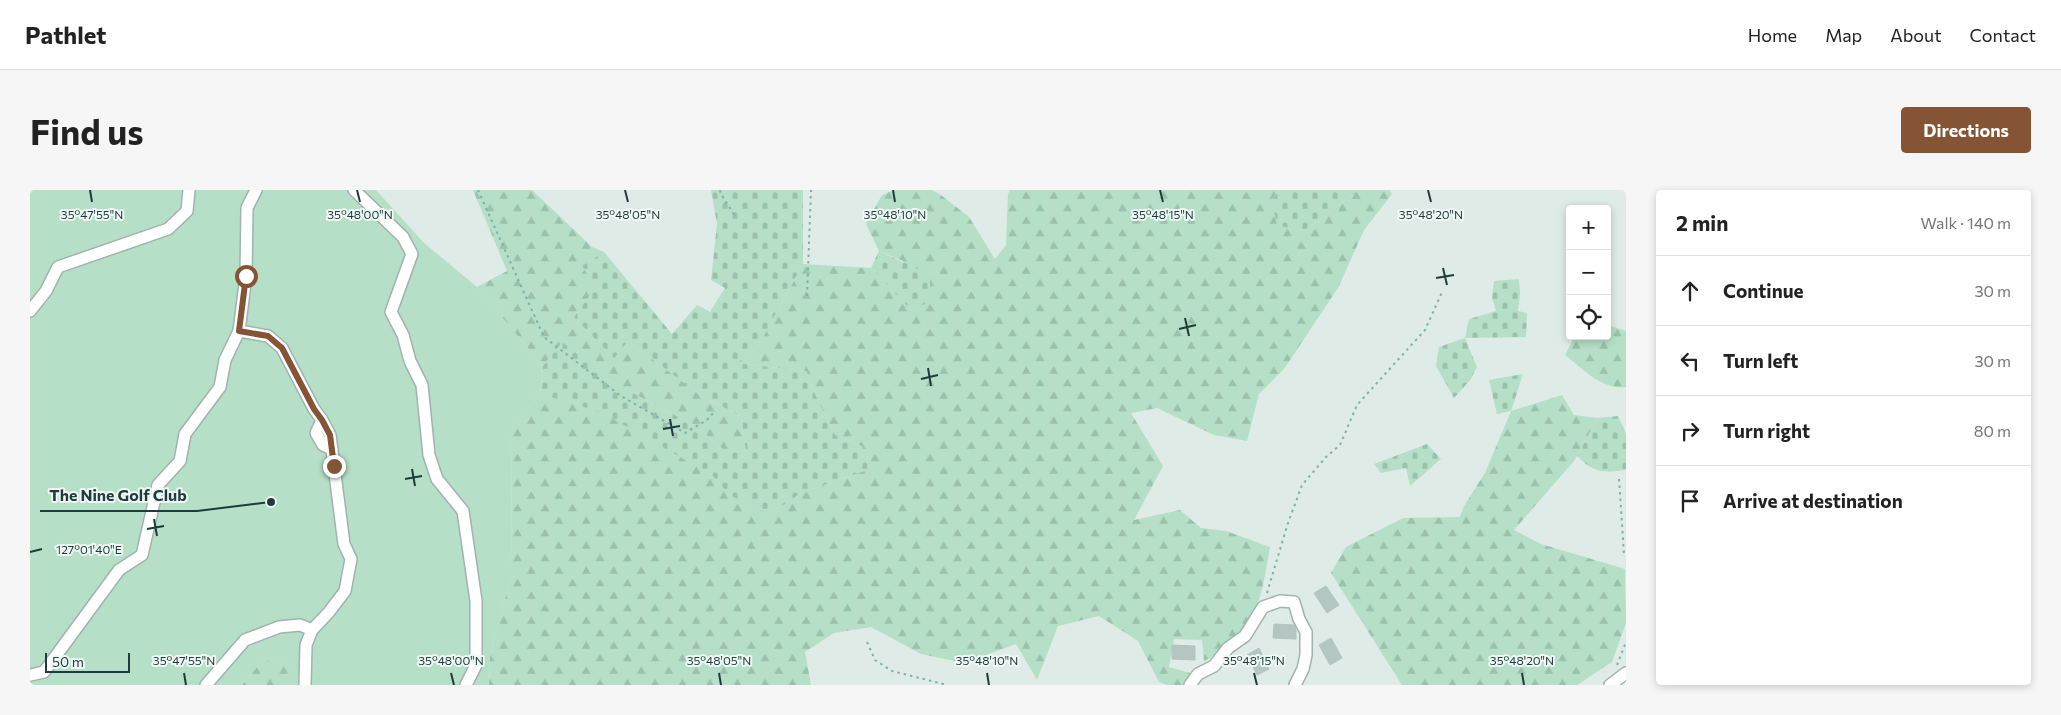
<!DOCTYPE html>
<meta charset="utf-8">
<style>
:root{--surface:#fff;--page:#f6f6f6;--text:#222;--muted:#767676;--line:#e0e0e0;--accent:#855434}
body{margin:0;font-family:Commissioner,sans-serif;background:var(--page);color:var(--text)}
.controls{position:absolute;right:15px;top:15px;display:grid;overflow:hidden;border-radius:5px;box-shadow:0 2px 8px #0003}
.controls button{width:45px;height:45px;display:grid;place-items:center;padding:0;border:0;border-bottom:1px solid var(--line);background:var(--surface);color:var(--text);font:25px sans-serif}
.scale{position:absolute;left:15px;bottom:12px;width:85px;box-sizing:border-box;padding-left:5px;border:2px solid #1e3c39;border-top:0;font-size:14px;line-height:18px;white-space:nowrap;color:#1e3c39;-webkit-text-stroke:4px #eff8f5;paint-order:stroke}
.stop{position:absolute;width:15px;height:15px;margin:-11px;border:4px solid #855434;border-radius:50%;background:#fff}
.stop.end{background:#855434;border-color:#fff;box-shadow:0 1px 5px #0008}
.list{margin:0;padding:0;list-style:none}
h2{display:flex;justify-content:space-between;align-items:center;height:65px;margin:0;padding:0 20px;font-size:21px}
h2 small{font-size:16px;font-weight:400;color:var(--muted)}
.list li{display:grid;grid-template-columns:32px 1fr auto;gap:15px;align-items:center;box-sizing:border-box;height:70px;padding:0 20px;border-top:1px solid var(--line)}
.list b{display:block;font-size:19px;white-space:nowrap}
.list em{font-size:16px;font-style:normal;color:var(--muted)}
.icon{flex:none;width:28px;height:28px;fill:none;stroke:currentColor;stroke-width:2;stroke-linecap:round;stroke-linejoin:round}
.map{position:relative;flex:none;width:1596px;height:495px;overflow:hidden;border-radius:5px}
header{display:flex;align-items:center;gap:30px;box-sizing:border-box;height:70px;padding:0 25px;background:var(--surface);border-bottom:1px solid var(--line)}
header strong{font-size:24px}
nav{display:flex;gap:28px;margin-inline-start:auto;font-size:18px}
.intro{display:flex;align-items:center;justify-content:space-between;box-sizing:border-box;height:120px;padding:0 30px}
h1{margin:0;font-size:35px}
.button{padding:12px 22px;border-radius:5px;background:var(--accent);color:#fff;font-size:18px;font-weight:700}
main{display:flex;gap:30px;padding:0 30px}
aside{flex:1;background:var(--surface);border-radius:5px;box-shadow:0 2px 8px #0003}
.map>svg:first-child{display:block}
</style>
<header>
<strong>Pathlet</strong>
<nav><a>Home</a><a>Map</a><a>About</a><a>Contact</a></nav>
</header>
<div class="intro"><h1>Find us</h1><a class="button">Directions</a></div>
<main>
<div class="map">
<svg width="1596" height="495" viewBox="0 0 1596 495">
<defs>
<pattern id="forest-firs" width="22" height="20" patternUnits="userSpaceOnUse" patternTransform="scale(1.25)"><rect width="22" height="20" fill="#b5dfc6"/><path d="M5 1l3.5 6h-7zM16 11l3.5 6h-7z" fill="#9bc0ab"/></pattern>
<pattern id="cemetery-stones" width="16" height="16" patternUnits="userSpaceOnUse" patternTransform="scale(1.25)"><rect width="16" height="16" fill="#b5dfc6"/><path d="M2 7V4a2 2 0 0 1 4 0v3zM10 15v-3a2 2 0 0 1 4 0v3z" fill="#9bc0ab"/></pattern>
</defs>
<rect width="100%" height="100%" fill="#dfebe7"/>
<polygon fill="#b5dfc6" points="0,0 346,0 394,53 447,97 513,176 510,204 482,238 481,385 460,467 459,495 262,495 264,476 233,470 212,495 0,495"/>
<g fill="url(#forest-firs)">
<polygon points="443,0 502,0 562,57 574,62 552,76 567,97 544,127 584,167 598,151 673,207 711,226 716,262 695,261 666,236 583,193 532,153 513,176 447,97 477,81"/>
<path d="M864 0H902L911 5 939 27 965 69 976 55 978 4 980 0H1250L1242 9 1276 40 1329 0H1359L1362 4 1334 40 1308 98 1254 179 1229 204 1217 251 1184 245 1127 218 1101 223 1133 276 1104 330 1150 320 1171 338 1196 341 1240 357C1237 373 1235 390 1230 406 1223 429 1197 462 1174 471L1172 450 1144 449 1139 477 1160 483 1155 495H1137L1129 492 1108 451 1069 426 1028 436 1007 490 986 454 934 473 891 464 841 437 804 443 775 462 781 495H459L460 467 481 385 482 238 510 204 571 221 682 285 699 305 740 324 771 303 837 280 838 259 805 245 788 211 776 181 706 173 728 156 773 74 841 78 884 123 873 71 849 61 836 34 852 5Z"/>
<path d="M1581 136 1596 141V197C1572 200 1553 179 1535 165L1545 146H1577V137Z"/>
<polygon points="1532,205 1544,225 1568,228 1544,271 1484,340 1511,354 1595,379 1596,433 1582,472 1547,495 1372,495 1301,383 1316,357 1373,328 1430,327 1434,316 1455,283 1481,221"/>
<polygon points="233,470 265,476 262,495 212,495"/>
</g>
<g fill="url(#cemetery-stones)">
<polygon points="681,0 773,0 773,74 728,156 707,173 776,181 788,211 805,245 838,259 837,280 771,303 740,324 699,305 682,285 571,222 510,204 513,176 532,152 583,193 666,236 695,261 716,262 711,226 673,207 598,151 584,168 544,127 566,97 552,76 574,62 642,144 667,115 680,122 695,98 681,90 687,34"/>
<polygon points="1250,0 1329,0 1276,40 1247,36 1242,9"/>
<polygon points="849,61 900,85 900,109 884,123 841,78"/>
<polygon points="1489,89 1490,104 1488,121 1497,123 1496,147 1435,148 1447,177 1441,189 1424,208 1406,176 1409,157 1435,148 1439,129 1466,121 1462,108 1464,91"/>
<polygon points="1493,184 1481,221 1467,224 1459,190"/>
<path d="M1588 226 1596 244V280C1573 283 1564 283 1547 266L1568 228Z"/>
<polygon points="1397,254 1411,269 1380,296 1376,278 1351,283 1344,274"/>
</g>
<g fill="#b4c6c1" stroke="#b1c5c0">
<polygon points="1296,396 1309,415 1297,423 1284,403"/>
<polygon points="1244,434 1264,435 1266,440 1266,449 1243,448"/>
<polygon points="1301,448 1312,468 1300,475 1289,455"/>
<polygon points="1142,455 1165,456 1165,470 1142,469"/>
<polygon points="1229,458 1239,479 1227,485 1217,465"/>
</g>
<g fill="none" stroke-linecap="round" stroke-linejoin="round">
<g stroke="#a1b3af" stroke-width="14">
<g id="minor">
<polyline points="324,0 373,47 382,64 361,122 373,145 380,171 392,195 399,265 407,289 433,321 446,411 446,475 436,495"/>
<polyline points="0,121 16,101 28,77 138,39 157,21 159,0"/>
<polyline points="209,141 238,146 252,158 284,219 292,230 300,245 314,354 321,369 315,401 299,422 282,440 276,455 275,495"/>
<polyline points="292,230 286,243 293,255 302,259"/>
<polyline points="0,485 14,482 89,380 112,365 128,295 150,271 155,244 190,197 195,170 209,141 216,86 217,18 226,0"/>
<polyline points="176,495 215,450 249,437 270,435 282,440"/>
<polyline points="1160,495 1168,484 1184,476 1198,458 1215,446 1233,417 1250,411 1264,412 1269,429 1276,442 1276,465 1273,479 1265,495"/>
<polyline points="1580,495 1596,483"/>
</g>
</g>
<g stroke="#7cb2a9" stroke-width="2" stroke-dasharray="2.5 4" stroke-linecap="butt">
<polyline points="448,0 514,147 591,206 655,243 677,230 684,222"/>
<polyline points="690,0 691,4 705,26"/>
<polyline points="777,106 781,0"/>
<polyline points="1589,289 1594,364 1596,366"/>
<polyline points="1237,403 1257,336 1272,295 1296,267 1310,255 1327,215 1395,140 1413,100"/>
<polyline points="837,452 845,470 862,481 917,495"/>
<polyline points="1587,475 1596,452"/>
</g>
<use href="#minor" stroke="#fff" stroke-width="11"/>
</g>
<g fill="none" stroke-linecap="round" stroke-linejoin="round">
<polyline stroke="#855434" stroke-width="6" points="216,86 209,141 238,146 252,158 284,219 292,230 300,245 304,276"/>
</g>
<path fill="none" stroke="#1e3c39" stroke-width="2" d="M60 0 62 12M327 0 330 12M595 0 598 12M863 0 865 12M1130 0 1133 12M1398 0 1401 12M1413 78 1417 95M1406 88 1424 85M1155 128 1159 146M1149 139 1166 135M898 178 901 196M891 189 908 185M640 229 643 246M633 239 650 236M382 279 385 296M375 289 392 286M124 329 127 346M117 339 134 336M0 362 12 359M154 483 156 495M421 483 424 495M689 483 691 495M957 483 959 495M1224 483 1227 495M1492 483 1494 495"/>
<g font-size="12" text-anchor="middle" fill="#1e3c39" stroke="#eff8f5" stroke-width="4" stroke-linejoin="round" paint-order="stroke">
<text x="62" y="29">35°47'55"N</text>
<text x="330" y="29">35°48'00"N</text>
<text x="598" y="29">35°48'05"N</text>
<text x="865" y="29">35°48'10"N</text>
<text x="1133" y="29">35°48'15"N</text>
<text x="1401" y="29">35°48'20"N</text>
<text x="59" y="364">127°01'40"E</text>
<text x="154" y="475">35°47'55"N</text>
<text x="421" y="475">35°48'00"N</text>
<text x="689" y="475">35°48'05"N</text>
<text x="957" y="475">35°48'10"N</text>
<text x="1224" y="475">35°48'15"N</text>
<text x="1492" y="475">35°48'20"N</text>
</g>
<path fill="none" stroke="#1e3c39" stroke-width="2" d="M241 312L167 321H10"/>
<circle fill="#1e3c39" stroke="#eff8f5" stroke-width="2" cx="241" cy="312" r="5"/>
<g font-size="16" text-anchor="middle" font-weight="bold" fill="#1e3c39" stroke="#eff8f5" stroke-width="4" stroke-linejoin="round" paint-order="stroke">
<text x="88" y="311">The Nine Golf Club</text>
</g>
</svg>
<div class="controls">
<button>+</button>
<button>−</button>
<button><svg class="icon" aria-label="locate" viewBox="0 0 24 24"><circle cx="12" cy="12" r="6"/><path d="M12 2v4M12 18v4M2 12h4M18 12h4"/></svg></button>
</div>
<div class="scale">50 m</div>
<div class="stop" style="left:216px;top:86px"></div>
<div class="stop end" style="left:304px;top:276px"></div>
</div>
<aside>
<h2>2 min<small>Walk · 140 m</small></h2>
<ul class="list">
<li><svg class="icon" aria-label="ahead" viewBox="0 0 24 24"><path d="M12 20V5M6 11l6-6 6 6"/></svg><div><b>Continue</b></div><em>30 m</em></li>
<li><svg class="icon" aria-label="left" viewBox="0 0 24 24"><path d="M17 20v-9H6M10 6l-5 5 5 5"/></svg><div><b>Turn left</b></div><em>30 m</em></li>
<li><svg class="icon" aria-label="right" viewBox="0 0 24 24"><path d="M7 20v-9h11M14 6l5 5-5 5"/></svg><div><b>Turn right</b></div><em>80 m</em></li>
<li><svg class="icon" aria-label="arrive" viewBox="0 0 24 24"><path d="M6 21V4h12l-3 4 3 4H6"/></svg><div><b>Arrive at destination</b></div></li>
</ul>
</aside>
</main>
